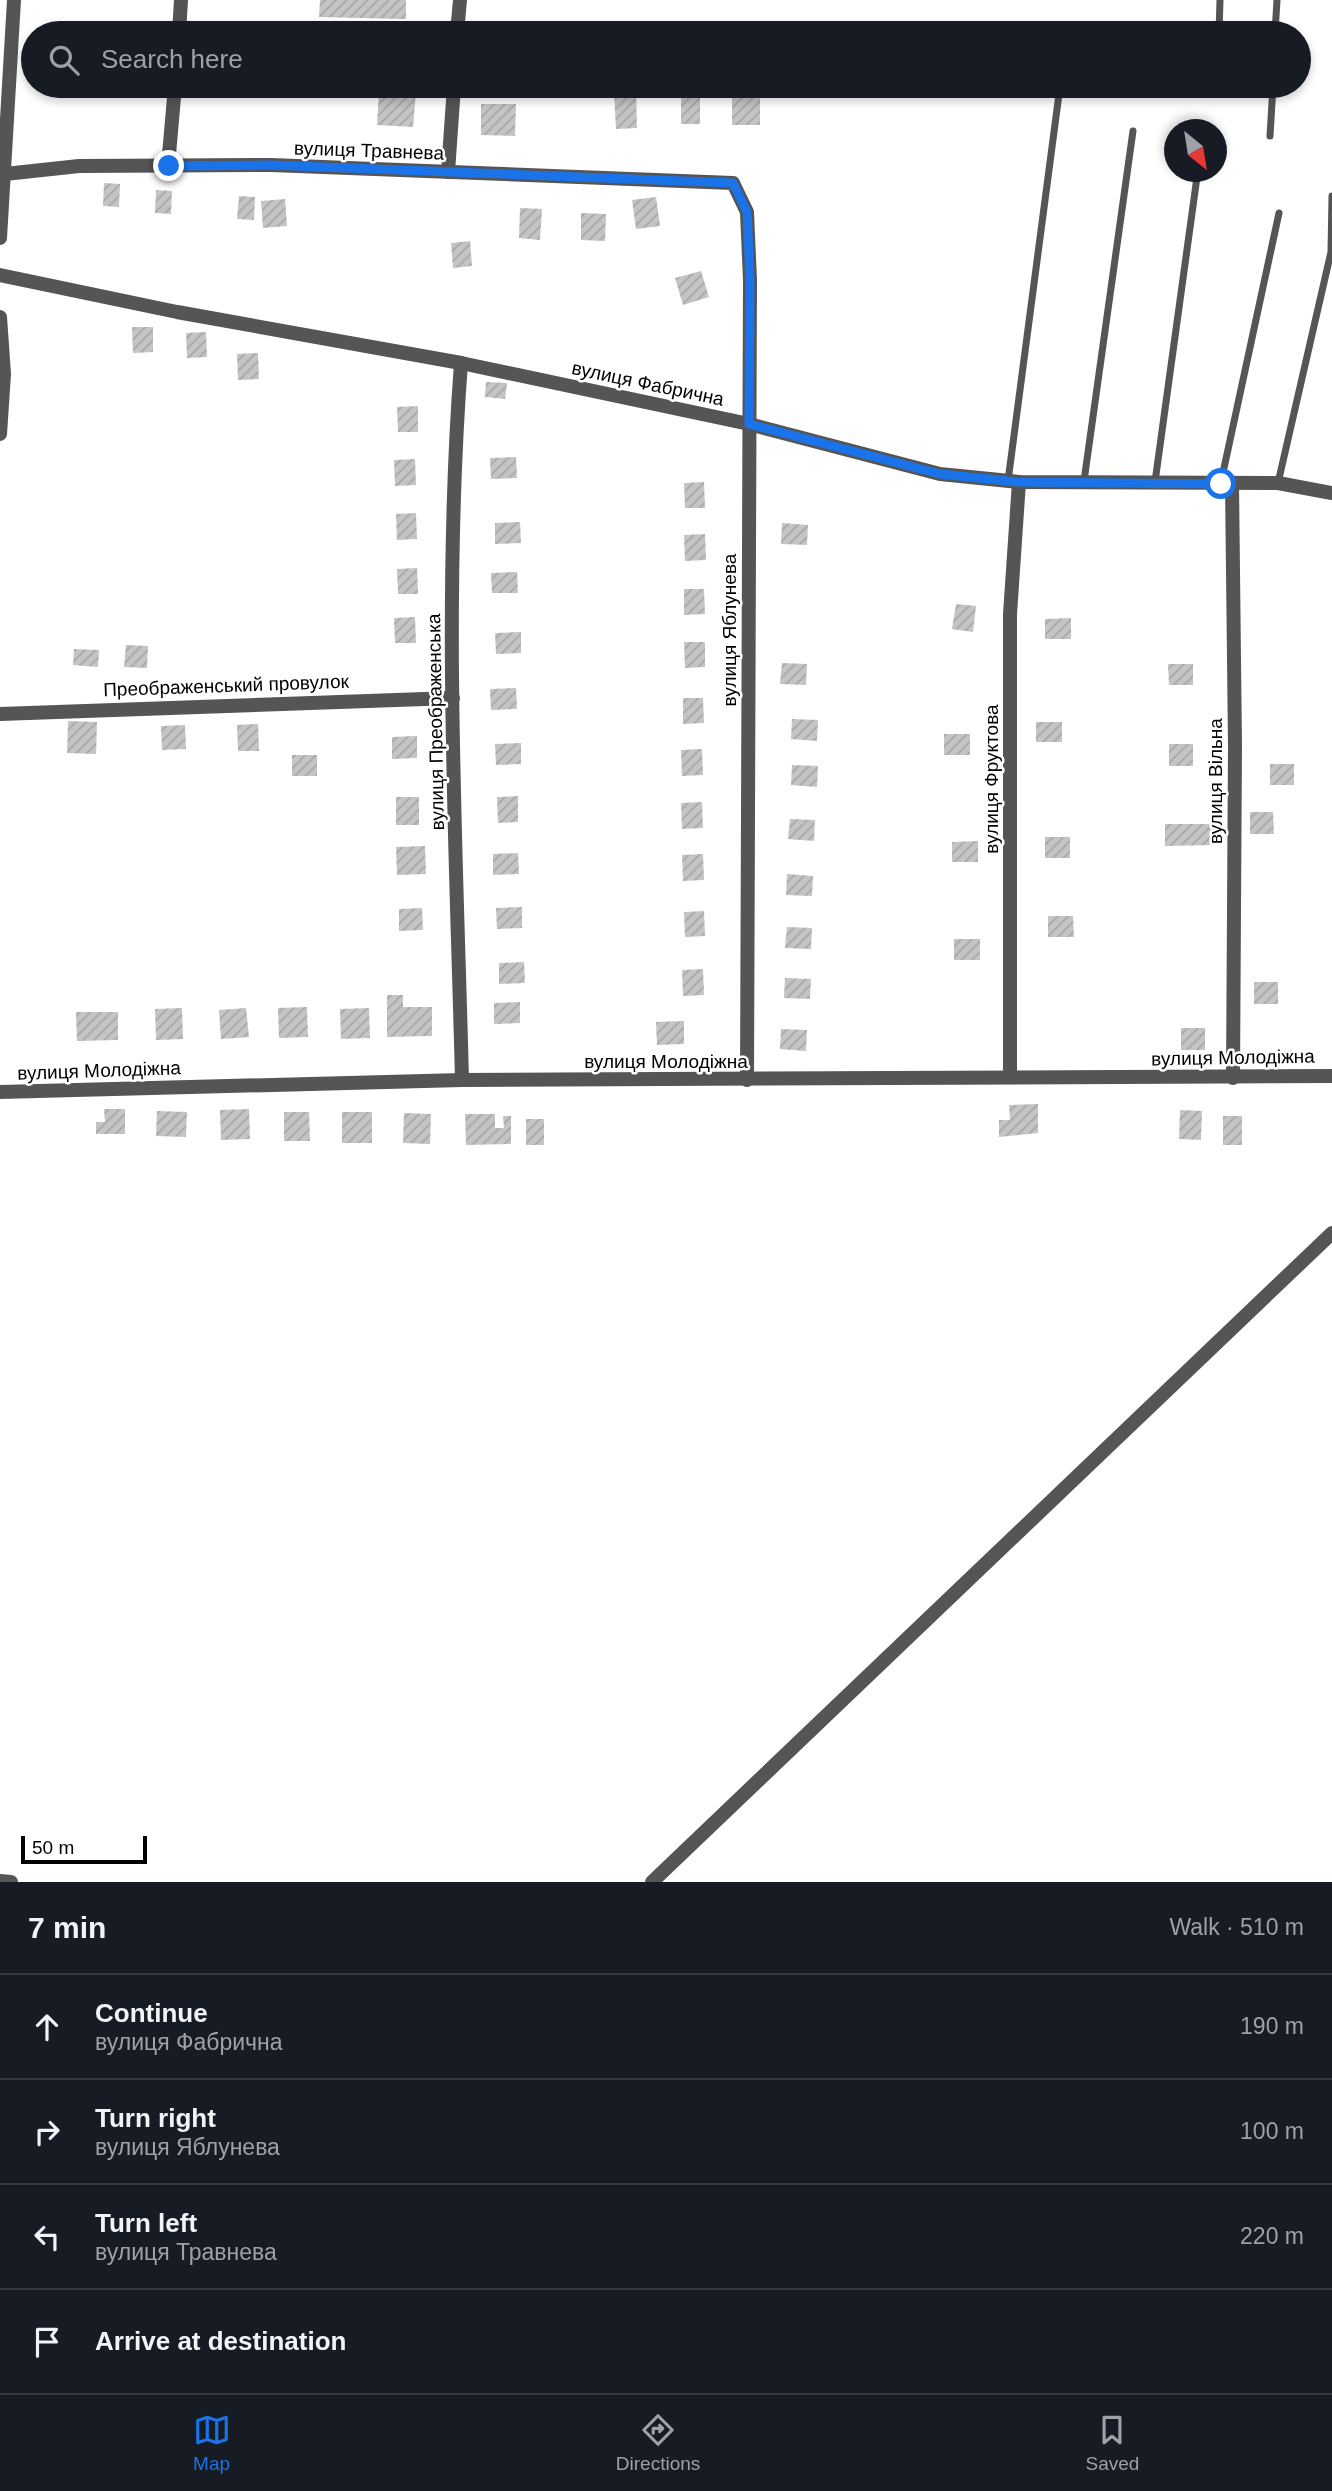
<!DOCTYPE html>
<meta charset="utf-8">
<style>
:root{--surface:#171b24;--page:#20242c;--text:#f1f3f6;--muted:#9ea1a6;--line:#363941;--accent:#1a73e8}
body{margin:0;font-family:Helvetica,sans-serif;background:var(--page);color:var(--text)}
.compass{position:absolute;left:1164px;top:119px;width:63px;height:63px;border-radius:50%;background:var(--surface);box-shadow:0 4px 10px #0003;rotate:150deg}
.scale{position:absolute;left:21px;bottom:18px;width:126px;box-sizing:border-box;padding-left:7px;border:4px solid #000;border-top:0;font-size:19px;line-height:24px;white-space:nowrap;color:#000;-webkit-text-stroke:5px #fff;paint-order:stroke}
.stop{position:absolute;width:21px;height:21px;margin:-16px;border:5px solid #1a73e8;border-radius:50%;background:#fff}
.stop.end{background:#1a73e8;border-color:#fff;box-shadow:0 2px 7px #0008}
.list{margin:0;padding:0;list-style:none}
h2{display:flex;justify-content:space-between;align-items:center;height:91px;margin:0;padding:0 28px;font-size:30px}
h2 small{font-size:23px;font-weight:400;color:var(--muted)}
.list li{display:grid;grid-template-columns:46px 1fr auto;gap:21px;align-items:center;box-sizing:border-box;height:105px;padding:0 28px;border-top:2px solid var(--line)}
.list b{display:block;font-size:26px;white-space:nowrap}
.list p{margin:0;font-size:23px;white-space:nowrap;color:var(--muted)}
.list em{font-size:23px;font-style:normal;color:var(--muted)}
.icon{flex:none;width:38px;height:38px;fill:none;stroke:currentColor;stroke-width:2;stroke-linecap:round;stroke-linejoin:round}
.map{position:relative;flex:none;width:1332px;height:1882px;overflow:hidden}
.search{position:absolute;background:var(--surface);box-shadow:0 4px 10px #0003;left:21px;right:21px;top:21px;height:77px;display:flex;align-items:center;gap:18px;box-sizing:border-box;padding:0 24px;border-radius:38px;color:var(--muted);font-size:26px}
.sheet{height:511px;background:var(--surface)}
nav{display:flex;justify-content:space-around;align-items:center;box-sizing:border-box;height:98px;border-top:2px solid var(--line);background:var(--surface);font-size:19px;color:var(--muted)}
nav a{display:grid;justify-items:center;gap:4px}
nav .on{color:var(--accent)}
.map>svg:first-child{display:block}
</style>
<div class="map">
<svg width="1332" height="1882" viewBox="0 0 1332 1882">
<defs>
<pattern id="building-hatch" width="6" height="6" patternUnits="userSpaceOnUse" patternTransform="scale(1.75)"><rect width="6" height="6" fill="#c4c4c4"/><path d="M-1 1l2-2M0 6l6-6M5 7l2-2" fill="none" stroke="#a7a7a7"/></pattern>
</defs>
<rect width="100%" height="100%" fill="#fff"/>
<g fill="url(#building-hatch)">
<polygon points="320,0 406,0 406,19 319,17"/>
<polygon points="379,90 416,92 413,127 377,125"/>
<polygon points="636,91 637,128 616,129 614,92"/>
<rect x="732" y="94" width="28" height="31"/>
<rect x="681" y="95" width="19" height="29"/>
<polygon points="481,104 516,104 515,136 481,135"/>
<polygon points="104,183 120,184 119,207 103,206"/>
<polygon points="156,190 172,191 171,214 155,213"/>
<polygon points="239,196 255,197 254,220 237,219"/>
<polygon points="656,197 660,226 636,229 632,200"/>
<polygon points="285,199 287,226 263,228 261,201"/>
<polygon points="520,208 542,209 540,240 519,238"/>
<polygon points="581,213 606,214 605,241 581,240"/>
<polygon points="470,241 472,266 453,268 451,243"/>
<polygon points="701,271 709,297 683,305 675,278"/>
<polygon points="132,327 153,327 153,352 133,353"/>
<polygon points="206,332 207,357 187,358 186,333"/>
<polygon points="258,353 259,379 238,380 237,354"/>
<polygon points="486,382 507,383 505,399 485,397"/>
<polygon points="418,406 418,432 398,432 397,407"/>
<polygon points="516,457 517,478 491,479 490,458"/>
<polygon points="415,459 416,485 395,486 394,460"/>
<polygon points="704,482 705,508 685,508 684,483"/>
<polygon points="416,513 417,539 397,540 396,514"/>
<polygon points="520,522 521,543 495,544 495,523"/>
<polygon points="782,523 808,525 807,545 781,544"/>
<polygon points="705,534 706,560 685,561 684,535"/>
<polygon points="417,568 418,594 398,594 397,569"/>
<polygon points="517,572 518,593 492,593 491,573"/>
<polygon points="684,589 704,589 705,614 684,615"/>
<polygon points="956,604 976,606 973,632 952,629"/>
<polygon points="415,617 416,643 395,643 394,618"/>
<polygon points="1071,618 1071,639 1045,639 1045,619"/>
<polygon points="521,632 521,653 496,654 495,633"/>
<polygon points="684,642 705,642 705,667 685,668"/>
<polygon points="126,645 148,646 147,668 124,667"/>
<polygon points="74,649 99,650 98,667 73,665"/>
<polygon points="782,663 807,664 806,685 780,684"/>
<polygon points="1168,664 1193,664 1193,685 1169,685"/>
<polygon points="516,688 517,709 491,710 490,689"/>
<polygon points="683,698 703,698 704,723 683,724"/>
<polygon points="792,719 818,720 817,741 791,739"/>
<polygon points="68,721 97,722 96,754 67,753"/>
<rect x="1036" y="722" width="26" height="20"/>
<polygon points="258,724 259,751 238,751 237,725"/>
<polygon points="185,725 186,749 162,750 161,726"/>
<rect x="944" y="734" width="26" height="21"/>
<polygon points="417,736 417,758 392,759 392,737"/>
<polygon points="521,743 521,764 496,765 495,744"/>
<rect x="1169" y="744" width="24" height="22"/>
<polygon points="702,749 703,775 682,776 681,750"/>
<rect x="292" y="755" width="25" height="21"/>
<rect x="1270" y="764" width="24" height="21"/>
<polygon points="792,765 818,766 817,787 791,785"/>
<polygon points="518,796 518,822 498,823 497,797"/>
<rect x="396" y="797" width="23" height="28"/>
<polygon points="702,802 703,828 682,829 681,803"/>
<polygon points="1250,812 1273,812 1274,834 1250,834"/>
<polygon points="790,819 815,820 814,841 788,839"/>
<polygon points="1165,824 1211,824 1212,845 1165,846"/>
<rect x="1045" y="837" width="25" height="21"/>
<polygon points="978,841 978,862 952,862 952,842"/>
<polygon points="425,846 426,874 397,875 396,847"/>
<polygon points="518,853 519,874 493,875 493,854"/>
<polygon points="703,854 704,880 683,881 682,855"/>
<polygon points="787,874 813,876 812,896 786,895"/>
<polygon points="522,907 522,928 497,929 496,908"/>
<polygon points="422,908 423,930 399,931 399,909"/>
<polygon points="704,911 705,936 685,937 684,912"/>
<polygon points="1048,916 1073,916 1074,937 1048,937"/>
<polygon points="787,927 812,928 811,949 785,948"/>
<rect x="954" y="939" width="26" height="21"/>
<polygon points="524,962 525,983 499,984 499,963"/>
<polygon points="703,969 704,995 683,996 682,970"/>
<polygon points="785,978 811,979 810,999 784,998"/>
<rect x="1254" y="982" width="24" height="22"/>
<polygon points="387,995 403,995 403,1007 432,1007 432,1036 387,1037"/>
<polygon points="520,1002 520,1023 494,1024 494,1003"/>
<polygon points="307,1007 308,1037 279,1038 278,1008"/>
<polygon points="182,1008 183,1039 156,1040 155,1009"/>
<polygon points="246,1008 249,1037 221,1039 219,1010"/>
<polygon points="369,1008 370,1038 341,1039 340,1009"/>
<polygon points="76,1012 118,1012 118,1040 77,1041"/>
<polygon points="684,1021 684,1044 657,1045 656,1022"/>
<rect x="1181" y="1028" width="24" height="22"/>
<polygon points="781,1029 807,1030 806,1051 780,1049"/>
<polygon points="1038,1104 1038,1133 999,1137 999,1120 1010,1120 1009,1105"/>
<polygon points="104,1109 125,1109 125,1134 96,1134 96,1122 105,1122"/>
<polygon points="249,1109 250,1139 221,1140 220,1110"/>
<polygon points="1180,1110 1202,1111 1201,1140 1179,1139"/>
<polygon points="157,1111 187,1112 186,1137 156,1136"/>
<polygon points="284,1112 309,1112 310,1141 284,1141"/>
<rect x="342" y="1112" width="30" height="31"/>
<polygon points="404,1113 431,1114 430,1144 403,1143"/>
<polygon points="465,1114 495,1114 495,1128 504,1128 503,1116 511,1116 511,1144 466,1145"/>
<rect x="1223" y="1116" width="19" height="29"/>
<rect x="526" y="1119" width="18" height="26"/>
</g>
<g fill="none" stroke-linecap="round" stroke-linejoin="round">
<g stroke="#555" stroke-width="7">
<polyline points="1219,33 1220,0"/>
<polyline points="1275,33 1277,0"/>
<polyline points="1270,136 1273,86"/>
<polyline points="1008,481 1059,94"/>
<polyline points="1084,481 1133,131"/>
<polyline points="1155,482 1197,177"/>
<polyline points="1221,482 1279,213"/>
<polyline points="1278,483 1331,252 1332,196"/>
</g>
<g stroke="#555" stroke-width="14">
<polyline points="179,33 181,0"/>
<polyline points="457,33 460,0"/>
<polyline points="168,166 175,86"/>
<polyline points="448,172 454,86"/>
<polyline points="5,174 79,166 271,165 733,183 747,212 750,280 747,1080"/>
<polyline points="0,238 14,0"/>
<polyline points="0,275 177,312 461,363 749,424 940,474 1019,482 1278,483 1332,493"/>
<polyline points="0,317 4,374 0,434"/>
<path d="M461 363C443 601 456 841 462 1080"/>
<polyline points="1232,484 1235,745 1233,1078"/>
<polyline points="0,714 453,698"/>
<polyline points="1010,1077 1010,614 1019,482"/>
<polyline points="0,1092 462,1080 1332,1076"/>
<polyline points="0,1881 11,1882"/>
<polyline points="652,1882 1332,1233"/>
</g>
</g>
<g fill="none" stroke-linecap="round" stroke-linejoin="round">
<polyline stroke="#1a73e8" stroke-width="9" points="169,166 271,165 733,183 747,212 750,280 749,424 940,474 1019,482 1221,484"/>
</g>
<g text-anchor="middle" stroke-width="5" stroke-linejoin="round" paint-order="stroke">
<g font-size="19" fill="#000" stroke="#fff">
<text transform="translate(369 150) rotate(2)" y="7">вулиця Травнева</text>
<text transform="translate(648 383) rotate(12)" y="7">вулиця Фабрична</text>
<text transform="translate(729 630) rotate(-90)" y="7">вулиця Яблунева</text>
<text transform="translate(226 685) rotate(-2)" y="7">Преображенський провулок</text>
<text transform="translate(435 722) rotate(-91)" y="7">вулиця Преображенська</text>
<text transform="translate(991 779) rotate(-90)" y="7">вулиця Фруктова</text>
<text transform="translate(1215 781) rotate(-90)" y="7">вулиця Вільна</text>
<text transform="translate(1233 1057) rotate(-1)" y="7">вулиця Молодіжна</text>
<text x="666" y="1068">вулиця Молодіжна</text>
<text transform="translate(99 1070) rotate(-2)" y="7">вулиця Молодіжна</text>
</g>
</g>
</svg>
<svg class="compass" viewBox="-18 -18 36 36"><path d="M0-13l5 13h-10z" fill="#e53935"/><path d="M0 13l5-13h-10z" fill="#9ea1a6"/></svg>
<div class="scale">50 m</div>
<div class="stop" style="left:1221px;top:484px"></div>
<div class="stop end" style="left:169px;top:166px"></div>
<div class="search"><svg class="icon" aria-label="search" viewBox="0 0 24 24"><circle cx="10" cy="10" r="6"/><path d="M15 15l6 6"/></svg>Search here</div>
</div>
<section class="sheet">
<h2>7 min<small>Walk · 510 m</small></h2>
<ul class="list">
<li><svg class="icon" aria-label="ahead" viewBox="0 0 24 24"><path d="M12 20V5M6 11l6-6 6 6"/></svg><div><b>Continue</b><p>вулиця Фабрична</p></div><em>190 m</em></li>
<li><svg class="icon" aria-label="right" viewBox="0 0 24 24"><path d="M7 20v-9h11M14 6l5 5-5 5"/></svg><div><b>Turn right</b><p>вулиця Яблунева</p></div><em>100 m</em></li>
<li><svg class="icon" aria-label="left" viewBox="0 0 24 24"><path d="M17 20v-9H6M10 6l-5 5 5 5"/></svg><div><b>Turn left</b><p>вулиця Травнева</p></div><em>220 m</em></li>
<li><svg class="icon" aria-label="arrive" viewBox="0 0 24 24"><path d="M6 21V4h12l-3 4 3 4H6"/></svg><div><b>Arrive at destination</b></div></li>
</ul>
</section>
<nav>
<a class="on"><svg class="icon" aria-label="map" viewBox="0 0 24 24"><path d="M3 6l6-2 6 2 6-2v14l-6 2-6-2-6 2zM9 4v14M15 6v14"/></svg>Map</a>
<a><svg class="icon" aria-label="directions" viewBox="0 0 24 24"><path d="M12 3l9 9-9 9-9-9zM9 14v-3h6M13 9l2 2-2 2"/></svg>Directions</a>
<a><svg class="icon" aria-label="saved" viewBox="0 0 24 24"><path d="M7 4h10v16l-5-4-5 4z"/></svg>Saved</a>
</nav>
